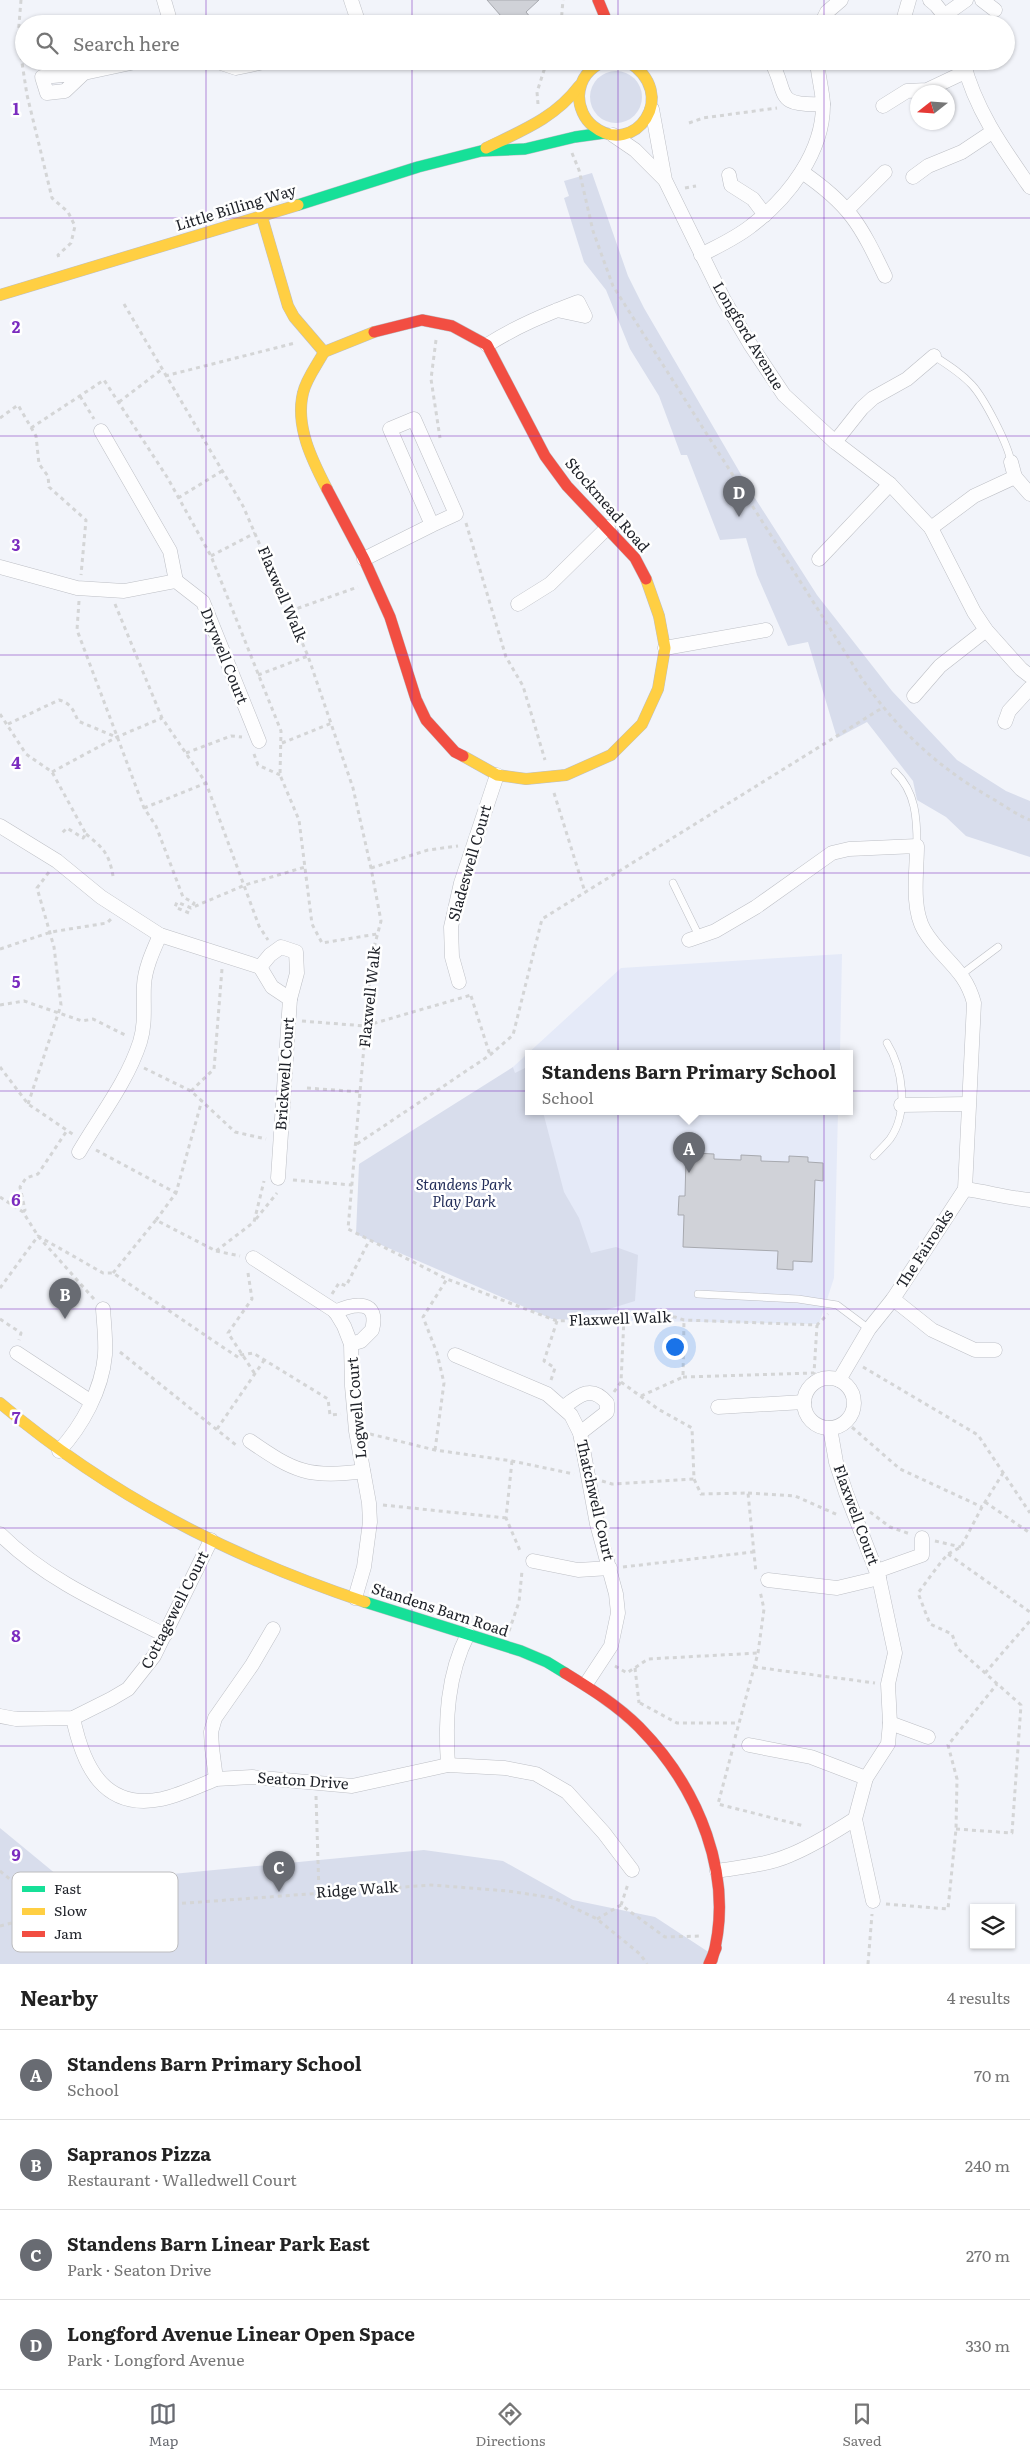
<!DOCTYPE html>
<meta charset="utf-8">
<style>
:root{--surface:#fff;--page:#f6f6f6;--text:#222;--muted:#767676;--line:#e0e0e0;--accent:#686b72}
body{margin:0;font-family:Literata,serif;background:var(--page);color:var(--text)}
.controls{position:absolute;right:15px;bottom:15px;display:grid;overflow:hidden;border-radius:0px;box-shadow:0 1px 4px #0004}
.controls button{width:45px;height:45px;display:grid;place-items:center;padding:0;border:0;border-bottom:1px solid var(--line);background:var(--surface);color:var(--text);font:25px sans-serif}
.compass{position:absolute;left:910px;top:85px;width:45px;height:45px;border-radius:50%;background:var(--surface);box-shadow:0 1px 4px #0004;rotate:253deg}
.you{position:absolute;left:674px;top:1346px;width:18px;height:18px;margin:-12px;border:4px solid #fff;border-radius:50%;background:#1a73e8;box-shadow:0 0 0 8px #1a73e833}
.badge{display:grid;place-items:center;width:32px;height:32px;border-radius:50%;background:var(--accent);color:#fff;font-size:16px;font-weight:700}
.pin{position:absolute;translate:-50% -41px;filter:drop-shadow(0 1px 2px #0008)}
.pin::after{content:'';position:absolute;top:26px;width:18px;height:15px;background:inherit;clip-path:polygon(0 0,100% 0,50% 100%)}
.popup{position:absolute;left:525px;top:1050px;width:328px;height:65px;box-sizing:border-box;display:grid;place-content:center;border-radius:0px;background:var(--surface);filter:drop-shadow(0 1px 4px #0005);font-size:16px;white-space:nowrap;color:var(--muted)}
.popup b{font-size:19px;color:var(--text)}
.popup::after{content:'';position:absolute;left:50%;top:100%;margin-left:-10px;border:10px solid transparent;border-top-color:var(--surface)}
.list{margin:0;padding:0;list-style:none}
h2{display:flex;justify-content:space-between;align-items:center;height:65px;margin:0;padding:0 20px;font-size:21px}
h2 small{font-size:16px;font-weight:400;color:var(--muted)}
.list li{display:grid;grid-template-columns:32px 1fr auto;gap:15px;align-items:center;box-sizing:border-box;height:90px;padding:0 20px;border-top:1px solid var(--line)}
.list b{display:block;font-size:19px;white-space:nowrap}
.list p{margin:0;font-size:16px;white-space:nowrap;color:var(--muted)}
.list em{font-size:16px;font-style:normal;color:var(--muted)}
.icon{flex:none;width:28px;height:28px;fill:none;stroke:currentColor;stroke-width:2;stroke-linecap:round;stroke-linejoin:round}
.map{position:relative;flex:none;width:1030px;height:1964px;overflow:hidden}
.search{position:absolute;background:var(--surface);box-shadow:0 1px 4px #0004;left:15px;right:15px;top:15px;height:55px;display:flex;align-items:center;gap:12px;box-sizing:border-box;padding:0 18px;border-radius:28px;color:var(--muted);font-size:19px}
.sheet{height:425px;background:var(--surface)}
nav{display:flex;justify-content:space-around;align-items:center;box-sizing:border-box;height:70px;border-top:1px solid var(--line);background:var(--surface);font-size:14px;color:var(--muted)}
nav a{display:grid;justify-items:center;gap:2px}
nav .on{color:var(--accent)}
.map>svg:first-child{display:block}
</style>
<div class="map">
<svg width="1030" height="1964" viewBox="0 0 1030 1964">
<rect width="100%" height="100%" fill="#f2f4fa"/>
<polygon fill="#e5eaf8" points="842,954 840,1054 529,1054 529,1112 838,1112 834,1278 819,1324 580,1320 513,1067 621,968"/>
<g fill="#d8ddec">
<circle cx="616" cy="97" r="26"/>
<polygon points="592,173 628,276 644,308 753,495 817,595 892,691 957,760 1006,791 1030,801 1030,857 966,836 946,817 917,800 913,781 867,722 837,738 808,642 788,646 757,575 746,538 720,540 687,455 681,455 659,396 630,349 606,290 584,262 564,198 569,196 564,181"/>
<polygon points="529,1066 529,1112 543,1112 564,1192 579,1218 591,1253 616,1247 638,1255 635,1301 606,1310 579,1312 580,1320 552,1319 356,1234 359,1164 513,1067 515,1073"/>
<polygon points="0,1828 68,1884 424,1850 503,1861 573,1900 655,1917 710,1953 704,1964 0,1964"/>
</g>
<g fill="#d0d2d8" stroke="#a7a9af">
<polygon points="487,0 539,0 526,12 536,24 508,24"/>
<polygon points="695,1153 714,1154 714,1159 741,1160 741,1155 761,1156 761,1161 789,1162 789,1156 808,1157 808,1162 823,1163 823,1181 815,1180 812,1262 793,1261 793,1270 777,1269 778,1251 683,1247 684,1215 678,1215 679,1196 685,1196 686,1158 695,1159"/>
</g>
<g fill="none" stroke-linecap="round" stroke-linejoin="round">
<g stroke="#bdbfc5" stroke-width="8">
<g id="lane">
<path d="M934 356C948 365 961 373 972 385 984 398 1008 444 1011 462"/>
<path d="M895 772C916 792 917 819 917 846"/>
<polyline points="673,883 699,936"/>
<polyline points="962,974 998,947"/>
<path d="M874 1156C879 1151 885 1145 890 1139 909 1112 903 1069 887 1043"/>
<polyline points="698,1294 798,1299 837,1305 869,1329"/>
</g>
</g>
<g stroke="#bdbfc5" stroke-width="15">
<g id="street">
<polyline points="164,0 171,24"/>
<polyline points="351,0 359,24"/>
<polyline points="930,0 936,5 951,24"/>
<polyline points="982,0 995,10"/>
<polyline points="945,15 966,0"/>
<polyline points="903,21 909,0"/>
<polyline points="821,24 827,12 841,0"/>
<polyline points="215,61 236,68 269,61"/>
<path d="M771 61C789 94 773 106 823 104"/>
<path d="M963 61C975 109 1002 147 1030 187"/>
<polyline points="84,73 65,91 47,93 42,77 84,73 140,61"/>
<polyline points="883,106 907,91 927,90 965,72"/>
<polyline points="652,109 665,180 724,300 750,344 784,395 835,442 890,484 931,528 974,612 986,630 1021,669 1030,676"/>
<polyline points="613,135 635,150 664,179"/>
<path d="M802 172C850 205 860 224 885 276"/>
<polyline points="729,175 731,185 753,199 765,215"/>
<polyline points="913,177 928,166 962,152 992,132"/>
<polyline points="848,209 885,172"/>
<path d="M701 255C718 246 736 238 751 226 788 198 824 152 823 103 822 89 818 75 817 61"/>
<path d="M487 345C517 326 544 315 578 302L585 316 557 310"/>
<polyline points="101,431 170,551 176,581"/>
<polyline points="835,442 862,408 873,398 907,379 934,356"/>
<polyline points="1011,462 1015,477"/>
<polyline points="931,528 974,496 1015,477 1030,494"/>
<polyline points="364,559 432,525 390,429 414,419 456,514 432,525"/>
<polyline points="819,559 890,484"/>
<polyline points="0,567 77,588 124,591 176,581 203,602 259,741"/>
<polyline points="518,604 550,584 608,527"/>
<polyline points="665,648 766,630"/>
<polyline points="914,696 940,666 986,630"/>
<polyline points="1005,722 1009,711 1030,688"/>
<polyline points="0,826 57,861 101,897 160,935 260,967 272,987 290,999 278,1178"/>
<path d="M689 940 715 931 756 907 832 853 849 849 917 846C917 872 911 907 924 930 941 959 965 968 974 1003L965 1189 893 1299 869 1329 839 1380"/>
<polyline points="260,967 270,955 281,947 296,952 297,973 290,999"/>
<polyline points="459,982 452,957 451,927 461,883 497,775"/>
<polyline points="901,1105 968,1104"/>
<path d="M79 1152C100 1116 127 1082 140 1042 146 1023 143 1005 144 985 145 968 153 951 160 935"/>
<path d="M965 1189C987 1192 1008 1198 1030 1200"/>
<polyline points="253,1258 335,1311 344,1326 351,1344 352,1386 356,1431 369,1503 370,1522 364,1567 355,1598"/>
<polyline points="893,1299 932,1330 975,1350 995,1350"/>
<path d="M335 1312C354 1303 380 1299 372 1330L361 1341 351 1344"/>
<polyline points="17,1353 90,1401"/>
<polyline points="455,1355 547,1394 571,1415 580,1433 597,1524 616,1594 618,1613 611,1646 586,1684"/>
<circle cx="829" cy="1403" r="25"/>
<path d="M564 1407C580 1394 592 1385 607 1403V1412L580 1433"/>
<polyline points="718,1407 804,1402"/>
<path d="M250 1441C293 1471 310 1479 363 1471"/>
<path d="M59 1451C82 1426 102 1390 105 1355 106 1340 104 1324 103 1309"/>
<path d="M0 1534C46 1580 107 1606 165 1635"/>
<polyline points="533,1561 578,1570 610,1568"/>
<polyline points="877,1571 922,1555 922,1538"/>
<polyline points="768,1580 837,1588 879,1578"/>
<polyline points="0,1716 16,1719 73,1718 111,1699 128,1689 154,1656 211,1540"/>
<path d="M73 1718C83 1765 103 1811 162 1799 180 1795 199 1786 216 1779L252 1777 352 1786 448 1765 505 1768 536 1774 567 1792 604 1833 632 1870"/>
<polyline points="890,1723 928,1737"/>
<polyline points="749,1745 811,1757 866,1778"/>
<path d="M448 1765C445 1721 447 1675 468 1634"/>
<polyline points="216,1779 212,1748 211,1732 215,1718 252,1665 273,1629"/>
<polyline points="855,1819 873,1901"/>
<path d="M717 1871C741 1867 767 1865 790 1855 813 1846 834 1832 855 1819L866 1778 888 1744 890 1723 888 1684 895 1653 879 1578 846 1493 836 1462 830 1428"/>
</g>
</g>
<g stroke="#bdbfc5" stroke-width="12">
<g id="fast">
<polyline points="298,205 418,167 481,151 525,149 575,137 604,133"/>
<polyline points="365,1602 521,1651 547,1662 565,1673"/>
</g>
</g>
<g stroke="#bdbfc5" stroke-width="12">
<g id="slow">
<path d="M604 61C589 69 580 78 579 96 579 107 584 119 593 126 634 159 682 94 627 61"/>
<path d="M486 148C521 131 555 118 579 86"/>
<polyline points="262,217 288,306 294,317 324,352 374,332"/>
<polyline points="0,295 298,205"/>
<path d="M324 352C317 365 306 379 303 393 295 426 312 460 327 489"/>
<polyline points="463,756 497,775 526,779 566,775 611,755 642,724 658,689 665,648 659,616 646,579"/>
<path d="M0 1403C109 1495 230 1557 365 1602"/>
</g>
</g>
<g stroke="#bdbfc5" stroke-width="12">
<g id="jam">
<polyline points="598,0 608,24"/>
<polyline points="374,332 422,320 452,326 487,345 545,456 567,486 635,558 646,579"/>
<polyline points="327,489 364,559 390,617 416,699 426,720 455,752 463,756"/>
<path d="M565 1673C591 1689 617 1705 639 1727 698 1787 736 1876 712 1960"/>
<polyline points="709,1964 716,1948"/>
</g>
</g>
<g stroke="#d4d5d6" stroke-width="3" stroke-dasharray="4 4" stroke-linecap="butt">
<polyline points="21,0 18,37 27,95 52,198 68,212 75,226 71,243 58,255 60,260"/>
<polyline points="561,24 563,0"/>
<polyline points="538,104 537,92 547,61"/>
<polyline points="689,123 703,118 777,108"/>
<path d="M572 153 579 170 593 231 613 286 862 679C899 731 937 767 993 799 1005 806 1017 815 1030 820"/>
<polyline points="685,188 696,186"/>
<polyline points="124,304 243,506 308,656 353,788 371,868 381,921 372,955 348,1229 447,1279 557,1321 675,1317 684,1320 817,1325 828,1314"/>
<polyline points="436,340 431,379 440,438"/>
<polyline points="165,376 295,343"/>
<polyline points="80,396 94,419"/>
<polyline points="119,402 161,370"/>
<polyline points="0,418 18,405 36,436 39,464 48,476 49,487 86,520 81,575"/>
<polyline points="31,428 104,380 167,477 211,556 281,731 280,775 299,820 312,924 322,943 377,934"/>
<polyline points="178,498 222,471"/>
<polyline points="466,523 506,657 523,686 545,760"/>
<polyline points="211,556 255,533"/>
<polyline points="79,601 77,630 144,808 156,826 183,897 194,903 191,908"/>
<polyline points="115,604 162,718 206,783 259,926 268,940"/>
<polyline points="290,611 358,587"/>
<polyline points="258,675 308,656"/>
<polyline points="0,714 26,754 52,772 86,834 83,838 67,828 61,834"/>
<path d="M8 724 59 700C71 703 74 711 78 721L116 737"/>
<polyline points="282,743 332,723"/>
<polyline points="186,753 231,736 242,737"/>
<polyline points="254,754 258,765 280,775"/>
<polyline points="52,772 117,737 162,718"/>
<polyline points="554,793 585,892"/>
<polyline points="144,808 206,783"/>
<path d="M86 834C103 848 109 853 113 876"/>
<polyline points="371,868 428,850 458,846"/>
<polyline points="189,913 175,907 177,902 191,908 245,885 305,867"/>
<polyline points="0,949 51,932 107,923 111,919"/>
<polyline points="471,996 490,1055"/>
<polyline points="0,1005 24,1001 82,1021 93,1019 127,1036"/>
<polyline points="302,1021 365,1026 471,995"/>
<polyline points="0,1067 28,1104 74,1135"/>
<polyline points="144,1068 191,1091 235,1132 266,1139"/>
<polyline points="307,1088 361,1092"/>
<polyline points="191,1091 214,1069 222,969"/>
<polyline points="28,1104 61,1005 54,947 37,888 49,872"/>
<polyline points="357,1144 490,1055 513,1035 542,919 882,708"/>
<polyline points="96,1150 176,1193"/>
<polyline points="293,1180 352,1185"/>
<polyline points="0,1197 23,1212 38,1236 94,1299"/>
<polyline points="23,1212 25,1210 20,1187 26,1178 38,1174 68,1129"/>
<polyline points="256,1219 277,1193"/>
<polyline points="156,1220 176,1193 202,1100"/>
<polyline points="216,1251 240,1256"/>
<polyline points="113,1273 156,1220 216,1251 254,1222 264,1181"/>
<polyline points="248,1273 252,1299 228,1333 255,1374"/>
<polyline points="0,1288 38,1236 103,1273 113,1273 239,1358 241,1355 253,1353 328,1399 330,1415 341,1414"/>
<polyline points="332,1294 339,1283 346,1286 369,1241"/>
<polyline points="0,1319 21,1333 19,1340"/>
<polyline points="120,1352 236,1445"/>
<polyline points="863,1367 978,1435 1030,1513"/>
<polyline points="683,1377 814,1373 817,1325"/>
<polyline points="551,1380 555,1368 544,1361 557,1321"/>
<polyline points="621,1382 658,1409 692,1428 694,1479 701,1494 748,1493 756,1573"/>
<polyline points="614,1392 621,1382 624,1318"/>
<polyline points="641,1396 683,1377 684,1320"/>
<polyline points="846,1422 900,1469 982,1507"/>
<polyline points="217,1429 265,1359"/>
<polyline points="370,1434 435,1450 512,1461 574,1474"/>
<polyline points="435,1450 444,1383 437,1353 423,1317 447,1279"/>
<polyline points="512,1461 506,1518 521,1553"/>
<polyline points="602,1481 612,1484 694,1479"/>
<polyline points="748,1493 795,1496 838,1515"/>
<polyline points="985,1502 1030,1533"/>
<polyline points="383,1505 506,1518"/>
<polyline points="870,1512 890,1527 910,1534"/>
<polyline points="935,1541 961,1547"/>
<polyline points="948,1554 1030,1612"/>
<polyline points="623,1567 753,1552"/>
<polyline points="509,1631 519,1602 522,1571"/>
<polyline points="615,1666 627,1673 648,1659 758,1653"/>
<polyline points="754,1667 875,1683"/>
<polyline points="635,1668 639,1703"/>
<polyline points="985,1673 1030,1621"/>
<polyline points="640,1703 677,1723 739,1723"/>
<polyline points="735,1738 758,1653 764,1609 760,1591"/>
<polyline points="734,1744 718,1804 804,1826"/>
<polyline points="316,1796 319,1893"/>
<polyline points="956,1829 1012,1833 1021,1705 957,1648 952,1634 930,1624 918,1593 941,1562 948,1554 961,1547 982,1507 1003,1473"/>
<polyline points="0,1871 50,1912"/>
<polyline points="886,1904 948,1909 956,1829 957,1779 948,1745 997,1684"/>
<polyline points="621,1905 628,1884"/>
<polyline points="597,1919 621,1905 665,1937 700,1936"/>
<polyline points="0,1926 51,1913 431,1885 508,1891 554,1898 597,1919 640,1954 647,1964"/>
<polyline points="868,1964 872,1914"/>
</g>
<use href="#lane" stroke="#fdfdfe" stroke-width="7"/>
<use href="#street" stroke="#fdfdfe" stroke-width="14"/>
<use href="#fast" stroke="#16e098" stroke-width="11"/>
<use href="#slow" stroke="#ffcf43" stroke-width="11"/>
<use href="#jam" stroke="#f24e42" stroke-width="11"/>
</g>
<path fill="none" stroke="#7b2cbf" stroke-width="1" stroke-opacity="0.55" d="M206 0V24M412 0V24M618 0V24M824 0V24M206 61V1964M412 61V1964M618 61V1964M824 61V1964M0 218H1030M0 436H1030M0 655H1030M0 873H1030M0 1091H1030M0 1309H1030M0 1528H1030M0 1746H1030"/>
<g text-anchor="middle" stroke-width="5" stroke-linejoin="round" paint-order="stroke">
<g font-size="15" fill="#1e2128" stroke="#fff">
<text transform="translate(236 208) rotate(-17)" y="5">Little Billing Way</text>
<text transform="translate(748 336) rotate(59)" y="5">Longford Avenue</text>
<text transform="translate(607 505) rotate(49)" y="5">Stockmead Road</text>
<text transform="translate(282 594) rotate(67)" y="5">Flaxwell Walk</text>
<text transform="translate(224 656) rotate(68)" y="5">Drywell Court</text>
<text transform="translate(470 863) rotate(-74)" y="5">Sladeswell Court</text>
<text transform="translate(370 997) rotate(-84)" y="5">Flaxwell Walk</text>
<text transform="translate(285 1074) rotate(-86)" y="5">Brickwell Court</text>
<text transform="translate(925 1249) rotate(-57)" y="5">The Fairoaks</text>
<text transform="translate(620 1319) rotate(-2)" y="5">Flaxwell Walk</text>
<text transform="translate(357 1408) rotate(-95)" y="5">Logwell Court</text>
<text transform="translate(595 1500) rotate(77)" y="5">Thatchwell Court</text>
<text transform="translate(856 1515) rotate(70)" y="5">Flaxwell Court</text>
<text transform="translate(175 1610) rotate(-63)" y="5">Cottagewell Court</text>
<text transform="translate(440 1610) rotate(18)" y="5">Standens Barn Road</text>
<text transform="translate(303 1781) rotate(4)" y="5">Seaton Drive</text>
<text transform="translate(357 1890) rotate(-4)" y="5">Ridge Walk</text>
</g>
<g font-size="15" font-style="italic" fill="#25305b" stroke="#fff">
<text x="464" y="1190">Standens Park<tspan x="464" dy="17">Play Park</tspan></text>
</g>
</g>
<rect x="12" y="1872" width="166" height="80" rx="8" fill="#fff" stroke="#bcbcbe" stroke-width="1"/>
<rect x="22" y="1886" width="23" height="6" fill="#16e098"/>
<rect x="22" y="1908" width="23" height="7" fill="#ffcf43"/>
<rect x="22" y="1931" width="23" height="6" fill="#f24e42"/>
<g font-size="14" fill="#1e2128">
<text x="54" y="1894">Fast</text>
<text x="54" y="1916">Slow</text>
<text x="54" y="1939">Jam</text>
</g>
<g font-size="16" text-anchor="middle" font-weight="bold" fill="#7b2cbf" stroke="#fff" stroke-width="5" stroke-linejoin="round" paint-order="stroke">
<text x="16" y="115">1</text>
<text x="16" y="333">2</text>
<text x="16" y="551">3</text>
<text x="16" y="769">4</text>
<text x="16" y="988">5</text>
<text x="16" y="1206">6</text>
<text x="16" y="1424">7</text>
<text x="16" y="1642">8</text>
<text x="16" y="1861">9</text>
</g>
</svg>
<div class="controls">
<button><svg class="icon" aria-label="layers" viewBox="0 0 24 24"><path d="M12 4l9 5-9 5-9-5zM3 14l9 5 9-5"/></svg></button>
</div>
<svg class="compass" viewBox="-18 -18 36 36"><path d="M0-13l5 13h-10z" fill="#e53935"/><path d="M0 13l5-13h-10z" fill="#767676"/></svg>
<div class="you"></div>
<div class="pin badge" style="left:689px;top:1173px">A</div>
<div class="popup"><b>Standens Barn Primary School</b>School</div>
<div class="pin badge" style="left:65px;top:1319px">B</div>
<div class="pin badge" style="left:279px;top:1892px">C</div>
<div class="pin badge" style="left:739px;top:517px">D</div>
<div class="search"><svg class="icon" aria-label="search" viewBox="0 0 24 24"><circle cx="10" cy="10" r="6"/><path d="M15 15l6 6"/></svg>Search here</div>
</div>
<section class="sheet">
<h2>Nearby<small>4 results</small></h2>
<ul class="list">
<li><span class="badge">A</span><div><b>Standens Barn Primary School</b><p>School</p></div><em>70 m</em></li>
<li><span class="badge">B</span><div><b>Sapranos Pizza</b><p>Restaurant · Walledwell Court</p></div><em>240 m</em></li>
<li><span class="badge">C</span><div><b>Standens Barn Linear Park East</b><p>Park · Seaton Drive</p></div><em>270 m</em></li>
<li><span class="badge">D</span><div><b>Longford Avenue Linear Open Space</b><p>Park · Longford Avenue</p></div><em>330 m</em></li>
</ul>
</section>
<nav>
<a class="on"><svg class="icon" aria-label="map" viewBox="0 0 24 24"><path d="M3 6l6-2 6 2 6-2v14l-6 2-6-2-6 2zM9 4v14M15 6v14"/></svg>Map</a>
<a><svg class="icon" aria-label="directions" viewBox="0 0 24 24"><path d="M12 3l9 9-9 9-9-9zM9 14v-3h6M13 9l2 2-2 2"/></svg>Directions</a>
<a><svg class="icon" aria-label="saved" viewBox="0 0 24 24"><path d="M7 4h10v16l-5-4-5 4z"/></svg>Saved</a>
</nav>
